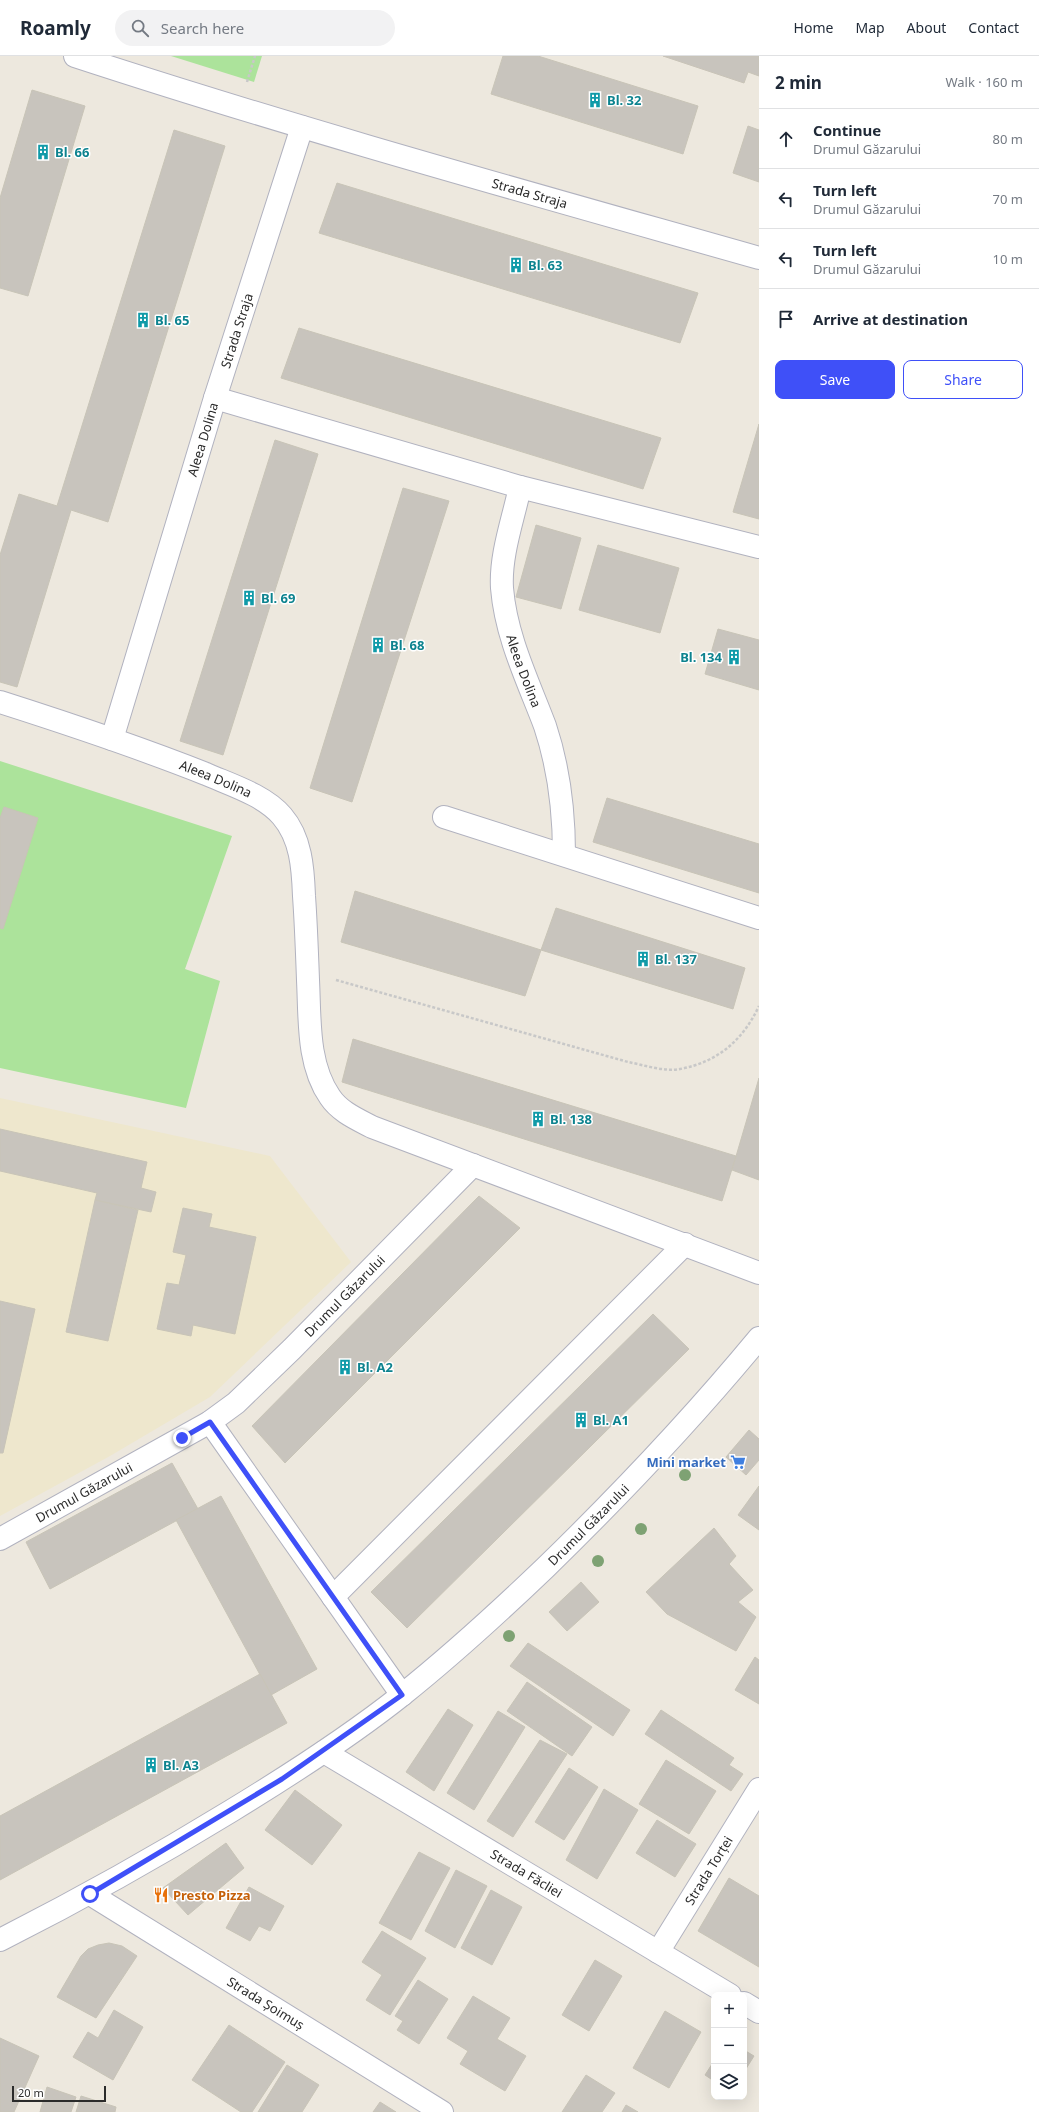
<!DOCTYPE html>
<meta charset="utf-8">
<style>
:root{--surface:#fff;--page:#f2f2f3;--text:#1f2937;--muted:#747a83;--line:#e0e1e3;--accent:#3f50f8}
body{margin:0;font-family:"Noto Sans",sans-serif;background:var(--page);color:var(--text)}
.controls{position:absolute;right:12px;bottom:12px;display:grid;overflow:hidden;border-radius:8px;box-shadow:0 4px 16px #0002}
.controls button{width:36px;height:36px;display:grid;place-items:center;padding:0;border:0;border-bottom:1px solid var(--line);background:var(--surface);color:var(--text);font:20px sans-serif}
.scale{position:absolute;left:12px;bottom:10px;width:94px;box-sizing:border-box;padding-left:4px;border:2px solid #2b2b2b;border-top:0;font-size:11px;line-height:14px;white-space:nowrap;color:#2b2b2b;-webkit-text-stroke:3px #fff;paint-order:stroke}
.stop{position:absolute;width:12px;height:12px;margin:-9px;border:3px solid #3f50f8;border-radius:50%;background:#fff}
.stop.end{background:#3f50f8;border-color:#fff;box-shadow:0 1px 4px #0008}
.list{margin:0;padding:0;list-style:none}
h2{display:flex;justify-content:space-between;align-items:center;height:52px;margin:0;padding:0 16px;font-size:17px}
h2 small{font-size:13px;font-weight:400;color:var(--muted)}
.list li{display:grid;grid-template-columns:26px 1fr auto;gap:12px;align-items:center;box-sizing:border-box;height:60px;padding:0 16px;border-top:1px solid var(--line)}
.list b{display:block;font-size:15px;white-space:nowrap}
.list p{margin:0;font-size:13px;white-space:nowrap;color:var(--muted)}
.list em{font-size:13px;font-style:normal;color:var(--muted)}
.actions{display:flex;gap:8px;padding:12px 16px}
.actions a{flex:1;padding:9px 0;border:1px solid var(--accent);border-radius:8px;text-align:center;font-size:14px;color:var(--accent)}
.actions .main{background:var(--accent);color:#fff}
.icon{flex:none;width:22px;height:22px;fill:none;stroke:currentColor;stroke-width:2;stroke-linecap:round;stroke-linejoin:round}
.map{position:relative;flex:none;width:759px;height:2056px;overflow:hidden}
header{display:flex;align-items:center;gap:24px;box-sizing:border-box;height:56px;padding:0 20px;background:var(--surface);border-bottom:1px solid var(--line)}
header strong{font-size:19px}
nav{display:flex;gap:22px;margin-inline-start:auto;font-size:14px}
.search{width:280px;height:36px;background:var(--page);display:flex;align-items:center;gap:10px;box-sizing:border-box;padding:0 14px;border-radius:22px;color:var(--muted);font-size:15px}
main{display:flex}
aside{flex:1;background:var(--surface)}
.map>svg:first-child{display:block}
</style>
<header>
<strong>Roamly</strong>
<div class="search"><svg class="icon" aria-label="search" viewBox="0 0 24 24"><circle cx="10" cy="10" r="6"/><path d="M15 15l6 6"/></svg>Search here</div>
<nav><a>Home</a><a>Map</a><a>About</a><a>Contact</a></nav>
</header>
<main>
<div class="map">
<svg width="759" height="2056" viewBox="0 0 759 2056">
<rect width="100%" height="100%" fill="#ede8de"/>
<polygon fill="#eee7cd" points="0,1042 270,1100 351,1206 210,1341 110,1400 0,1460"/>
<g fill="#ace39b">
<polygon points="171,0 262,0 254,26"/>
<polygon points="0,705 232,780 185,913 220,925 186,1052 0,1012"/>
</g>
<g fill="#c8c4bd" stroke="#c8c4b7">
<polygon points="503,0 538,0 698,50 683,98 491,38"/>
<polygon points="663,0 759,0 759,20 748,16 744,27"/>
<polygon points="32,34 85,50 28,240 0,232 0,142"/>
<polygon points="748,70 759,74 759,126 733,117"/>
<polygon points="174,74 225,90 108,466 71,454 17,631 0,626 0,499 19,438 57,450"/>
<polygon points="337,127 698,237 680,287 319,177"/>
<polygon points="299,272 661,382 643,433 281,322"/>
<polygon points="759,368 759,463 733,456"/>
<polygon points="275,384 318,398 223,699 180,685"/>
<polygon points="403,432 449,445 352,746 310,732"/>
<polygon points="536,469 581,482 561,553 516,541"/>
<polygon points="598,489 679,512 660,577 579,554"/>
<polygon points="718,573 759,584 759,634 705,618"/>
<polygon points="607,742 759,788 759,837 593,786"/>
<polygon points="4,751 38,762 3,873 0,872 0,762"/>
<polygon points="355,835 541,894 525,940 341,886"/>
<polygon points="556,852 745,912 733,953 541,894"/>
<polygon points="353,983 736,1100 722,1145 342,1026"/>
<polygon points="759,1022 759,1124 732,1114"/>
<polygon points="0,1073 147,1106 141,1132 156,1136 151,1156 95,1144 97,1137 0,1115"/>
<polygon points="479,1140 520,1172 285,1407 252,1370"/>
<polygon points="95,1144 138,1154 108,1285 66,1276"/>
<polygon points="183,1152 212,1158 209,1171 256,1181 235,1278 193,1269 191,1280 157,1273 167,1227 179,1229 186,1199 173,1196"/>
<polygon points="0,1245 35,1253 3,1397 0,1397"/>
<polygon points="653,1258 689,1293 407,1572 371,1536"/>
<polygon points="749,1374 759,1383 759,1404 746,1419 726,1401"/>
<polygon points="172,1407 198,1453 50,1533 26,1486"/>
<polygon points="759,1430 759,1474 738,1459"/>
<polygon points="221,1440 317,1613 271,1639 176,1464"/>
<polygon points="714,1472 736,1500 729,1508 753,1534 738,1546 756,1561 736,1595 667,1558 646,1536"/>
<polygon points="581,1526 599,1546 567,1575 549,1556"/>
<polygon points="528,1587 630,1654 613,1680 510,1610"/>
<polygon points="755,1601 759,1604 759,1648 735,1634"/>
<polygon points="260,1618 287,1667 0,1824 0,1760"/>
<polygon points="527,1626 592,1671 572,1700 507,1655"/>
<polygon points="448,1653 473,1669 434,1735 406,1716"/>
<polygon points="661,1654 734,1702 729,1709 743,1718 731,1735 645,1678"/>
<polygon points="498,1655 525,1671 474,1754 447,1737"/>
<polygon points="540,1684 567,1698 513,1781 487,1765"/>
<polygon points="666,1704 716,1735 689,1778 639,1748"/>
<polygon points="569,1712 598,1731 564,1784 535,1766"/>
<polygon points="604,1733 638,1754 597,1823 566,1804"/>
<polygon points="295,1734 342,1769 312,1809 265,1774"/>
<polygon points="657,1764 696,1788 675,1821 636,1797"/>
<polygon points="226,1787 244,1812 188,1859 163,1832"/>
<polygon points="419,1796 450,1812 411,1884 379,1867"/>
<polygon points="456,1814 487,1830 455,1892 425,1875"/>
<polygon points="729,1822 759,1840 759,1911 698,1875"/>
<polygon points="249,1831 284,1850 270,1875 259,1870 250,1885 226,1872"/>
<polygon points="491,1834 522,1851 492,1909 461,1892"/>
<polygon points="382,1875 426,1902 390,1959 366,1944 382,1919 362,1906"/>
<polygon points="109,1887 122,1890 137,1900 96,1962 57,1941 81,1900 88,1893 98,1889"/>
<polygon points="595,1904 622,1920 589,1975 562,1959"/>
<polygon points="418,1924 448,1943 419,1988 397,1974 403,1965 395,1960"/>
<polygon points="473,1940 510,1962 497,1983 526,2000 505,2035 460,2008 468,1995 447,1982"/>
<polygon points="114,1954 143,1971 113,2024 73,2001 88,1976 98,1982"/>
<polygon points="665,1955 701,1976 669,2032 633,2012"/>
<polygon points="229,1969 285,2006 252,2056 241,2056 192,2024"/>
<polygon points="0,1982 39,2000 14,2056 0,2056"/>
<polygon points="744,1994 754,2000 744,2016"/>
<polygon points="714,2005 714,2025 705,2019"/>
<polygon points="287,2009 319,2029 302,2056 258,2056"/>
<polygon points="586,2019 615,2037 602,2056 562,2056"/>
<polygon points="47,2031 76,2041 71,2056 40,2056"/>
<polygon points="81,2040 116,2051 115,2056 76,2056"/>
<polygon points="380,2046 396,2056 373,2056"/>
<polygon points="626,2049 638,2056 622,2056"/>
</g>
<g fill="none" stroke-linecap="round" stroke-linejoin="round">
<g stroke="#b1b2bf" stroke-width="24">
<g id="street">
<path id="s1" d="M75 0C301 74 530 137 759 202"/>
<polyline points="215,342 520,431 759,491"/>
<path id="s2" d="M520 431C513 464 500 499 502 532 506 581 528 625 545 670 559 712 564 754 564 798"/>
<path id="s3" d="M0 646C69 668 138 691 206 718 231 729 264 739 282 760 301 782 303 812 304 840 306 868 307 896 308 924 310 963 307 1008 330 1041 340 1056 357 1063 372 1071L759 1217"/>
<path id="s4" d="M112 683 215 342 302 71"/>
<polyline points="444,761 759,862"/>
<polyline points="210,1366 402,1639"/>
<path id="s5" d="M0 1483 210 1366 236 1347 292 1293 473 1109"/>
<polyline points="333,1541 685,1188"/>
<path id="s6" d="M324 1696 730 1939"/>
<path id="s7" d="M90 1838 442 2056"/>
<path id="s8" d="M658 1896 759 1733"/>
<polyline points="744,1947 759,1956"/>
</g>
</g>
<g stroke="#b1b2bf" stroke-width="24">
<g id="secondary">
<path id="s9" d="M0 1884C79 1844 156 1801 231 1755 290 1719 348 1682 402 1639 452 1599 499 1556 545 1512 620 1439 692 1363 759 1282"/>
</g>
</g>
<g stroke="#c8c8c8" stroke-width="2.5" stroke-dasharray="3 2" stroke-linecap="butt">
<polyline points="247,26 255,0"/>
<path d="M336 924 628 1006C644 1009 664 1016 680 1013 718 1006 743 984 759 950"/>
</g>
<use href="#street" stroke="#fff" stroke-width="22"/>
<use href="#secondary" stroke="#fff" stroke-width="22"/>
</g>
<g fill="#7ea273">
<circle cx="685" cy="1419" r="6"/>
<circle cx="641" cy="1473" r="6"/>
<circle cx="598" cy="1505" r="6"/>
<circle cx="509" cy="1580" r="6"/>
</g>
<g fill="none" stroke-linecap="round" stroke-linejoin="round">
<polyline stroke="#3f50f8" stroke-width="5" points="90,1838 282,1723 402,1639 210,1366 182,1382"/>
</g>
<defs>
<g id="building-bare" transform="scale(1.2)"><path d="M-4-6H4V6H1V3H-1V6H-4ZM-2.5-4.3h1.7v1.8h-1.7ZM.8-4.3h1.7v1.8H.8ZM-2.5-1h1.7V.8h-1.7ZM.8-1h1.7V.8H.8Z" fill="#0f9aa8" stroke="#fff" stroke-width="2.5" paint-order="stroke"/></g>
<g id="supermarket-bare" transform="scale(1.2)"><path d="M-6-5.5h2.5l.6 2H6L4.5 2H-2.5L-4.4-4H-6ZM-1.5 3.2a1.3 1.3 0 1 0 .1 0ZM3 3.2a1.3 1.3 0 1 0 .1 0Z" fill="#3f7fe0" stroke="#fff" stroke-width="2.5" paint-order="stroke"/></g>
<g id="restaurant-bare" transform="scale(1.2)"><path d="M-5-6h1v4h1v-4h1v4h1v-4h1v5L-1.5 .5V6h-2V.5L-5-1ZM5-6V6H3V1.5H1.5Q1.5-4 5-6Z" fill="#e8710a" stroke="#fff" stroke-width="2.5" paint-order="stroke"/></g>
</defs>
<g fill-rule="evenodd">
<use href="#building-bare" x="595" y="44"/>
<use href="#building-bare" x="43" y="96"/>
<use href="#building-bare" x="516" y="209"/>
<use href="#building-bare" x="143" y="264"/>
<use href="#building-bare" x="249" y="542"/>
<use href="#building-bare" x="378" y="589"/>
<use href="#building-bare" x="734" y="601"/>
<use href="#building-bare" x="643" y="903"/>
<use href="#building-bare" x="538" y="1063"/>
<use href="#building-bare" x="345" y="1311"/>
<use href="#building-bare" x="581" y="1364"/>
<use href="#supermarket-bare" x="738" y="1406"/>
<use href="#building-bare" x="151" y="1709"/>
<use href="#restaurant-bare" x="161" y="1839"/>
</g>
<g text-anchor="middle" stroke-width="3" stroke-linejoin="round" paint-order="stroke">
<g font-size="13" font-weight="bold" fill="#0d838f" stroke="#fff" text-anchor="start">
<text x="607" y="49">Bl. 32</text>
<text x="55" y="101">Bl. 66</text>
<text x="528" y="214">Bl. 63</text>
<text x="155" y="269">Bl. 65</text>
<text x="261" y="547">Bl. 69</text>
<text x="390" y="594">Bl. 68</text>
<text x="722" y="606" text-anchor="end">Bl. 134</text>
<text x="655" y="908">Bl. 137</text>
<text x="550" y="1068">Bl. 138</text>
<text x="357" y="1316">Bl. A2</text>
<text x="593" y="1369">Bl. A1</text>
<text x="163" y="1714">Bl. A3</text>
</g>
<g font-size="13" fill="#2b2b2b" stroke="#fff">
<text dy="5" stroke="none"><textPath href="#s1" startOffset="475">Strada Straja</textPath></text>
<text dy="5" stroke="none"><textPath href="#s4" startOffset="427">Strada Straja</textPath></text>
<text dy="5" stroke="none"><textPath href="#s4" startOffset="313">Aleea Dolina</textPath></text>
<text dy="5" stroke="none"><textPath href="#s2" startOffset="189">Aleea Dolina</textPath></text>
<text dy="5" stroke="none"><textPath href="#s3" startOffset="229">Aleea Dolina</textPath></text>
<text dy="5" stroke="none"><textPath href="#s5" startOffset="425">Drumul Găzarului</textPath></text>
<text dy="5" stroke="none"><textPath href="#s5" startOffset="96">Drumul Găzarului</textPath></text>
<text dy="5" stroke="none"><textPath href="#s9" startOffset="724">Drumul Găzarului</textPath></text>
<text dy="5" stroke="none"><textPath href="#s8" startOffset="96">Strada Torței</textPath></text>
<text dy="5" stroke="none"><textPath href="#s6" startOffset="236">Strada Făcliei</textPath></text>
<text dy="5" stroke="none"><textPath href="#s7" startOffset="207">Strada Șoimuș</textPath></text>
</g>
<g font-size="13" font-weight="bold" fill="#366cbe" stroke="#fff" text-anchor="end">
<text x="726" y="1411">Mini market</text>
</g>
<g font-size="13" font-weight="bold" fill="#c56008" stroke="#fff" text-anchor="start">
<text x="173" y="1844">Presto Pizza</text>
</g>
</g>
</svg>
<div class="controls">
<button>+</button>
<button>−</button>
<button><svg class="icon" aria-label="layers" viewBox="0 0 24 24"><path d="M12 4l9 5-9 5-9-5zM3 14l9 5 9-5"/></svg></button>
</div>
<div class="scale">20 m</div>
<div class="stop" style="left:90px;top:1838px"></div>
<div class="stop end" style="left:182px;top:1382px"></div>
</div>
<aside>
<h2>2 min<small>Walk · 160 m</small></h2>
<ul class="list">
<li><svg class="icon" aria-label="ahead" viewBox="0 0 24 24"><path d="M12 20V5M6 11l6-6 6 6"/></svg><div><b>Continue</b><p>Drumul Găzarului</p></div><em>80 m</em></li>
<li><svg class="icon" aria-label="left" viewBox="0 0 24 24"><path d="M17 20v-9H6M10 6l-5 5 5 5"/></svg><div><b>Turn left</b><p>Drumul Găzarului</p></div><em>70 m</em></li>
<li><svg class="icon" aria-label="left" viewBox="0 0 24 24"><path d="M17 20v-9H6M10 6l-5 5 5 5"/></svg><div><b>Turn left</b><p>Drumul Găzarului</p></div><em>10 m</em></li>
<li><svg class="icon" aria-label="arrive" viewBox="0 0 24 24"><path d="M6 21V4h12l-3 4 3 4H6"/></svg><div><b>Arrive at destination</b></div></li>
</ul>
<div class="actions"><a class="main">Save</a><a>Share</a></div>
</aside>
</main>
